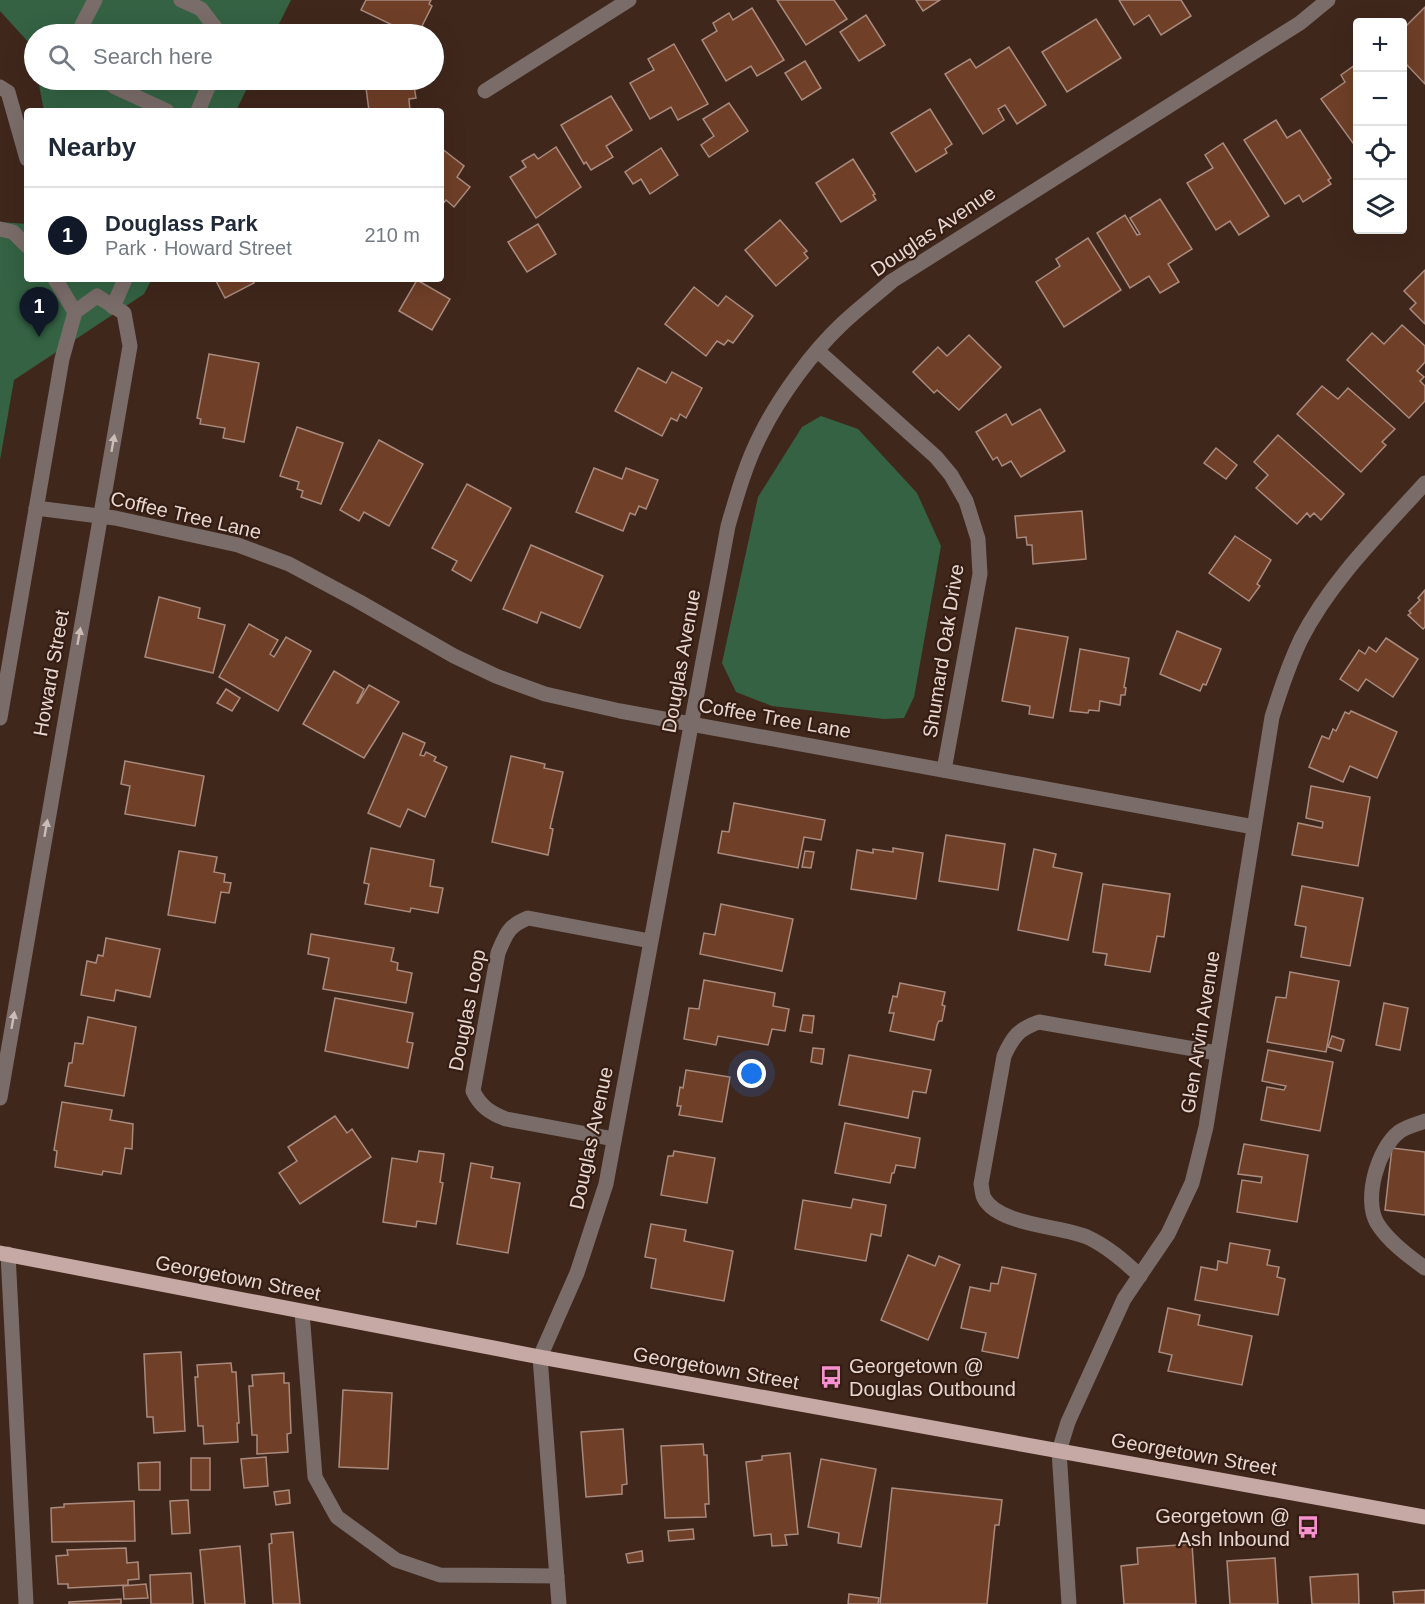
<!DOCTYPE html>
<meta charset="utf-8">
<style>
:root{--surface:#fff;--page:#f2f2f3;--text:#1f2937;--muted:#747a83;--line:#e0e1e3;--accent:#111827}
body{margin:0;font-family:Helvetica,sans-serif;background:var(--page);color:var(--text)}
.controls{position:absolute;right:18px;top:18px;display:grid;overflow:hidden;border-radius:6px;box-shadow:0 6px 24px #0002}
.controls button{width:54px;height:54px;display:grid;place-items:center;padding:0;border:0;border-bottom:2px solid var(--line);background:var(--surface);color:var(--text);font:30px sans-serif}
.you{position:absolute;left:752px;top:1074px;width:21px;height:21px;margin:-15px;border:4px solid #fff;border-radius:50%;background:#1a73e8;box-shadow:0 0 0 9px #1a73e833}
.badge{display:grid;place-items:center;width:39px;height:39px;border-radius:50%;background:var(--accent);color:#fff;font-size:20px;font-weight:700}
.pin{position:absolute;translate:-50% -50px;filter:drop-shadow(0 2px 3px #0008)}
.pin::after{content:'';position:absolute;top:32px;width:21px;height:18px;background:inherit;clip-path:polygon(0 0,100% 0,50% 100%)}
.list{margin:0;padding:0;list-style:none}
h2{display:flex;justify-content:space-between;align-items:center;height:78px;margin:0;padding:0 24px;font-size:26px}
h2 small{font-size:20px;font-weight:400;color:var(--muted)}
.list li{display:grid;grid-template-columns:39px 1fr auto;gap:18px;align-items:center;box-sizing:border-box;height:96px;padding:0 24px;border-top:2px solid var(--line)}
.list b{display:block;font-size:22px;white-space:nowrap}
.list p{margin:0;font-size:20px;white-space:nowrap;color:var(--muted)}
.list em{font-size:20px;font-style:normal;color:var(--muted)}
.icon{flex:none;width:33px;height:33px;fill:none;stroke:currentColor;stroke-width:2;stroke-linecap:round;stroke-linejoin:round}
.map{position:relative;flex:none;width:1425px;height:1604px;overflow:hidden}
.search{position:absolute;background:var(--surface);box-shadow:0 6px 24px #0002;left:24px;top:24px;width:420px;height:66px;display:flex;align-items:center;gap:15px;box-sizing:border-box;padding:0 21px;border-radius:33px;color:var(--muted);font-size:22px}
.panel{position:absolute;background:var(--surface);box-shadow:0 6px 24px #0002;left:24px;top:108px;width:420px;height:174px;border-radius:6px}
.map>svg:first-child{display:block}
</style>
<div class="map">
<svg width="1425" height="1604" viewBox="0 0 1425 1604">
<rect width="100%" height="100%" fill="#40271c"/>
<g fill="#346243">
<polygon points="0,0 291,0 274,34 34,34 34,64 31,45 0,11"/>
<polygon points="38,80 251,80 236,111 44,111"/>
<polygon points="0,222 27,224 27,279 152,279 144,294 14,380 0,460"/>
<polygon points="821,416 858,429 917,493 941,546 914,697 904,718 884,719 772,706 736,692 722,663 758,497 802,427"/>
</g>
<g fill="#6f3f28" stroke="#a98a7d" stroke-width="1.5">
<polygon points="366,0 431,0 429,4 432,6 418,34 411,34 361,10"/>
<polygon points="777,0 834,0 847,19 806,45"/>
<polygon points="916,0 940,0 923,11"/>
<polygon points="1119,0 1181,0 1191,16 1161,35 1149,15 1134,25"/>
<polygon points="1425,7 1425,84 1407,65 1402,69 1402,30"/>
<polygon points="752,8 784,60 757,76 751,66 726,81 702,40 717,31 713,23 729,13 733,20"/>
<polygon points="866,15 885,45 859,61 840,32"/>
<polygon points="1096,19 1121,58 1067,92 1042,52"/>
<polygon points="674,44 708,104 678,120 671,107 650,119 630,83 654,70 648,59"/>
<polygon points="1009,47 1046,105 1017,124 1005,105 998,109 1004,120 983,134 945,74 970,59 976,68"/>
<polygon points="805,61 821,88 802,100 785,73"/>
<polygon points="1358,63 1358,150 1321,99 1345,82 1341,75"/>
<polygon points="365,80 413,80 416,98 409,99 410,111 369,111"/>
<polygon points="611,96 632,130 606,146 613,157 591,170 586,162 584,164 561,125"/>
<polygon points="729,103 748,131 709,157 701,145 714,136 703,119"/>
<polygon points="930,109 952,144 945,149 947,153 916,172 891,133"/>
<polygon points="1276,120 1287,138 1300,130 1331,178 1328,180 1331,184 1303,202 1299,195 1285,204 1244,140"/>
<polygon points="1223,143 1269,216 1239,235 1230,221 1216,230 1187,183 1213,168 1205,155"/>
<polygon points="556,147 581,187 536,218 510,177 526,167 522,161 534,154 538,159"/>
<polygon points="441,148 464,166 457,177 470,187 454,207 446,200 441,206"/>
<polygon points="661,148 678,175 650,194 641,179 633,184 625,172"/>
<polygon points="853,159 875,194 873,195 876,200 841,222 816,183"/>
<polygon points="1160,199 1192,249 1168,264 1179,282 1160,293 1149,276 1130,288 1097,233 1125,215 1137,235 1140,234 1130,218"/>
<polygon points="780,220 807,251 804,253 808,258 776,286 745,250"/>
<polygon points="538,224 556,254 527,272 508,242"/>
<polygon points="1088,238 1121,290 1064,327 1036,282 1060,266 1056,259"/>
<polygon points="1425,270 1425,324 1410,309 1416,303 1404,291"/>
<polygon points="215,279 252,279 254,283 225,298"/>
<polygon points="417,280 450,299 432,330 399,311"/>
<polygon points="694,287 718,306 726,296 753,316 733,343 728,340 724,345 717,341 706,356 665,324"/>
<polygon points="1402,325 1425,346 1425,362 1417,371 1424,377 1420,381 1425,386 1425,401 1409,418 1347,360 1372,333 1384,344"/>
<polygon points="969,335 1001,367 959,410 937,390 934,393 913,372 938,347 947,356"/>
<polygon points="209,354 259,363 244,442 223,438 225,428 200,424 201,419 197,418"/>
<polygon points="638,368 666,383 672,372 702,388 686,418 680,414 677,421 671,418 662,436 615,411"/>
<polygon points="1322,386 1338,399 1348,388 1395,429 1382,442 1386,445 1361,472 1297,414"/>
<polygon points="1040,409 1065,451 1021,477 1011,461 1002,466 997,457 993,460 976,432 1006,414 1012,425"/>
<polygon points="297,427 343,443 321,504 301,497 303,491 297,489 299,482 280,476"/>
<polygon points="1278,435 1344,494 1321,520 1314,513 1310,517 1307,513 1297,524 1256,488 1268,475 1254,462"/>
<polygon points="379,440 423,464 389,526 364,512 359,521 340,510"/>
<polygon points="1216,448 1237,465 1226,479 1204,463"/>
<polygon points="594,468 622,479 626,468 658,480 646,509 639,506 635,515 630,513 623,531 576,512"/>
<polygon points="467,484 511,508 471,581 452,570 457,561 432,548"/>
<polygon points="1082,511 1086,559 1033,564 1032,545 1027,545 1026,537 1017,538 1015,516"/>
<polygon points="1235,536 1271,560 1257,584 1260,586 1249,601 1209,573"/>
<polygon points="531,545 603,576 580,628 541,612 537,623 503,609"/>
<polygon points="1425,590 1425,627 1423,629 1408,615 1411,613 1409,611 1420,600 1418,598"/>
<polygon points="159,597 200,608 198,618 225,625 213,673 145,657"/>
<polygon points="249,624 278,640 270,654 274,657 286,637 311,651 278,711 219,677"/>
<polygon points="1016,628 1068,637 1053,718 1029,714 1030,706 1002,701"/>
<polygon points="1177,631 1221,649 1206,685 1203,684 1200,691 1160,674"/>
<polygon points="1386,638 1418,659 1393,697 1366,679 1358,691 1340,679 1359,650 1365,654 1369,647 1376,652"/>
<polygon points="1080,649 1129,658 1124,687 1126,688 1125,695 1121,695 1120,705 1100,701 1099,711 1089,710 1088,713 1070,711"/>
<polygon points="334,671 364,689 357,703 358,703 369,685 399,702 364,758 303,724"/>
<polygon points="226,689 240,698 232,711 217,703"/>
<polygon points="1351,711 1397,732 1377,778 1350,766 1343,782 1309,767 1322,736 1329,739 1333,729 1336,731 1345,712 1349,714"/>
<polygon points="403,733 425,743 420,755 424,756 426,752 436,757 434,761 447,767 425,817 408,809 400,827 368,813"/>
<polygon points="511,756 545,764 544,768 563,772 550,828 553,829 548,855 492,842"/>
<polygon points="125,761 204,776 195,826 125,814 130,786 121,784"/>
<polygon points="1311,786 1370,797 1358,866 1292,855 1298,823 1322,828 1323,822 1306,818"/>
<polygon points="734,803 825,820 821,840 804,837 798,868 718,853 722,831 729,832"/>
<polygon points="946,835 1005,844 998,890 939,881"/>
<polygon points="371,848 434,860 430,886 443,888 438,913 411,908 410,912 365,904 369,884 364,883"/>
<polygon points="893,848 923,853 916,899 851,889 857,850 873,853 873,849 893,852"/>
<polygon points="1034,849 1056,854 1053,867 1082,873 1068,940 1018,930"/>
<polygon points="179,851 217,857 214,872 225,874 224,882 231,883 229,893 221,892 215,923 168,915"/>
<polygon points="805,851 814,852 811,868 802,867"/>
<polygon points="1103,884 1170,894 1164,937 1157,936 1150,972 1105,965 1107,954 1093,952"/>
<polygon points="1302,886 1363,898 1350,966 1301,957 1306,927 1295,925"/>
<polygon points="721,904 793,919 782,971 700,954 704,933 715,935"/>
<polygon points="311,934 394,948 391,961 398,963 397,970 412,973 406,1003 323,989 329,958 308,954"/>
<polygon points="106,938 160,949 150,997 116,990 114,1001 81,995 87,961 96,963 98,955 103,956"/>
<polygon points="1290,972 1339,981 1326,1052 1267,1042 1276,997 1286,998"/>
<polygon points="704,980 775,993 773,1006 789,1009 785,1031 772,1029 768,1045 718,1036 716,1045 684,1039 689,1008 699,1009"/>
<polygon points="900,983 945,992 942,1005 945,1006 942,1021 939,1021 937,1025 934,1040 890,1031 894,1013 889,1013 893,996 897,997"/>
<polygon points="335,998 413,1013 407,1042 413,1043 408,1068 325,1051"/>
<polygon points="1384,1003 1408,1008 1400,1050 1376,1045"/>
<polygon points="803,1015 814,1016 812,1033 800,1031"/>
<polygon points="88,1017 136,1027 124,1096 65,1086 69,1063 72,1063 75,1043 83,1044"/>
<polygon points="1332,1036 1344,1040 1341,1051 1328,1047"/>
<polygon points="813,1048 824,1049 822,1064 811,1062"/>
<polygon points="1268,1050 1333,1062 1320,1131 1261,1120 1267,1087 1284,1090 1286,1086 1262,1081"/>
<polygon points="849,1055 931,1070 926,1093 913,1091 908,1118 839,1105"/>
<polygon points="686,1070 730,1077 722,1122 679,1115 681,1106 677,1106 680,1087 683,1088"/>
<polygon points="62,1102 112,1110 110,1120 133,1124 132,1149 125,1148 121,1174 103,1171 102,1175 55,1167 57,1151 54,1150"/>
<polygon points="335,1116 347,1133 352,1129 371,1157 300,1204 279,1173 297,1161 288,1147"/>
<polygon points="845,1123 920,1138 915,1168 896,1165 894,1173 892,1173 890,1183 835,1173"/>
<polygon points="1244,1144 1308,1155 1297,1222 1237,1212 1242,1180 1261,1183 1262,1177 1238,1174"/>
<polygon points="1392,1148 1425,1152 1425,1215 1385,1210"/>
<polygon points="419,1151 444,1154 440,1182 443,1183 436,1224 417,1221 416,1227 383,1222 392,1158 417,1162"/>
<polygon points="674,1151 715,1158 707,1203 661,1195 668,1156 673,1156"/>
<polygon points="471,1163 493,1167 491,1178 520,1183 508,1253 457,1244"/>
<polygon points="853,1199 886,1205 881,1236 871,1234 866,1261 795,1249 803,1200 851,1208"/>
<polygon points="651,1224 686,1230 684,1241 733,1251 724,1301 651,1288 656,1259 645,1257"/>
<polygon points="1230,1243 1270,1250 1267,1265 1279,1267 1277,1277 1285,1279 1278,1315 1195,1300 1201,1267 1217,1270 1218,1261 1227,1263"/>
<polygon points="908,1255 935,1266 939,1256 960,1265 928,1340 881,1320"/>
<polygon points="1002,1267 1036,1274 1018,1358 982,1351 986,1333 961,1328 970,1287 990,1291 991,1283 998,1284"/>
<polygon points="1168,1308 1200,1315 1198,1325 1252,1336 1242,1385 1168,1371 1172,1355 1159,1352"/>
<polygon points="181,1352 185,1431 154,1433 153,1417 147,1417 144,1354"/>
<polygon points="231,1363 232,1372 236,1372 239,1423 237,1423 238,1442 204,1444 203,1426 198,1426 195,1377 198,1377 197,1365"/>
<polygon points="284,1373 284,1383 289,1383 291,1433 287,1434 288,1452 257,1454 257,1435 252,1435 249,1386 253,1386 252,1375"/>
<polygon points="343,1390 392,1393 388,1469 339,1467"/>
<polygon points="623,1429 627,1484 622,1485 622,1494 586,1497 581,1432"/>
<polygon points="703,1444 704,1455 707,1455 709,1504 705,1504 706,1517 665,1518 661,1446"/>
<polygon points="790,1453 798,1534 785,1535 787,1545 772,1546 771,1534 754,1536 746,1462 762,1460 762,1456"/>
<polygon points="266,1457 268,1486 244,1488 241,1459"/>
<rect x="191" y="1458" width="19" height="32"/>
<polygon points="821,1459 876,1469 861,1547 838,1543 839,1533 808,1527"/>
<polygon points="160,1462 160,1490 139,1490 138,1463"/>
<polygon points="892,1488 1002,1500 999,1525 995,1525 987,1604 880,1604"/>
<polygon points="289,1490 290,1503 276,1505 274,1492"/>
<polygon points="188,1500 190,1533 172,1534 170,1501"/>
<polygon points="134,1501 135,1541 52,1542 51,1508 64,1507 64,1504"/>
<polygon points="693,1529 694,1539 669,1541 668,1531"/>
<polygon points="293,1532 300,1604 273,1604 269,1544 272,1543 271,1534"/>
<polygon points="1192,1544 1196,1604 1124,1604 1121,1566 1138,1564 1137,1548"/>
<polygon points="240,1546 245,1604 205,1604 200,1550"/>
<polygon points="126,1548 127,1563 138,1562 139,1579 128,1580 128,1585 68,1588 68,1584 58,1584 56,1556 68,1555 67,1550"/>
<polygon points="642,1551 643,1561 628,1563 626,1554"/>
<polygon points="1275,1558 1278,1604 1230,1604 1227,1561"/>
<polygon points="191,1573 193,1604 151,1604 150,1575"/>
<polygon points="1358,1574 1359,1604 1312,1604 1310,1577"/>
<polygon points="146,1584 148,1598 124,1599 123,1586"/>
<polygon points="1425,1590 1425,1604 1394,1604 1393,1592"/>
<polygon points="849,1594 879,1598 878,1604 848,1604"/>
<polygon points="121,1599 121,1604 69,1604 69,1602"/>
</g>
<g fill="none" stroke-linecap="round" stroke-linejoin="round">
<g stroke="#7a6c69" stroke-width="15">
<polyline points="181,0 201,9 217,30 217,34"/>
<polyline points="82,34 82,25 95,0"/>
<polyline points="105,80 115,87 167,111"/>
<polyline points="0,87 8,92 27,159"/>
<polyline points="485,91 629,0"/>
<polyline points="198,111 211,80"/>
<polyline points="0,229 13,232 27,246"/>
<polyline points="55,279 75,312"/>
<polyline points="113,307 125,279"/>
<polyline points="818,351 936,457 951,475 966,501 978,539 980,574 944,770"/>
<polyline points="36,508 115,518 238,545 289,564 358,601 454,656 496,676 545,694 620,711 1254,827"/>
<polyline points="0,718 62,359 75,312 97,296 124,313 130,346 0,1098"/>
<path d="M1425 1121C1417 1124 1405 1127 1399 1132 1378 1148 1363 1199 1377 1223 1388 1241 1408 1256 1425 1268"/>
<path d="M614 1139 506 1119C490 1113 480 1106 473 1091L498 953C506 934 508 926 528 918L650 941"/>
<polyline points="8,1254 26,1604"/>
<path d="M1140 1276C1124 1261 1107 1246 1087 1237 1061 1226 998 1225 984 1198 982 1194 982 1188 981 1184L1004 1056C1013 1036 1019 1029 1039 1022L1217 1053"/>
<polyline points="302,1312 315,1477 337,1517 396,1560 440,1575 557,1576"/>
<path d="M559 1604 540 1357 577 1273 606 1184 728 526C737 495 746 463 761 434 780 396 812 352 843 323 859 308 876 295 892 281L1300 23 1328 0"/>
<path d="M1069 1604 1059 1451 1068 1422 1124 1299 1168 1234 1192 1183 1206 1127 1272 717C1280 691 1289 664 1301 639 1331 580 1381 532 1425 483"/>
</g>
<polyline stroke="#c6a8a4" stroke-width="15" points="0,1253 540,1357 1425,1517"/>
</g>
<defs><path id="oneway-solid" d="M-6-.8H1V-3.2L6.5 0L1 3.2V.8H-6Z" transform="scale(1.5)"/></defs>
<g fill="#ccbcb6">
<use href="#oneway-solid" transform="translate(113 443) rotate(-80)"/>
<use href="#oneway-solid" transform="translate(79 636) rotate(-80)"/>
<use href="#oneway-solid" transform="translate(46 828) rotate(-80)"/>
<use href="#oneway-solid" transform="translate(13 1020) rotate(-80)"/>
</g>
<defs>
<g id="bus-bare" transform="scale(1.8)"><path d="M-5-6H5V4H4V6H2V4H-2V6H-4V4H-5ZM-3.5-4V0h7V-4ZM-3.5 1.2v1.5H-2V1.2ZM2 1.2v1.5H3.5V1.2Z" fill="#f790ce" stroke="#351d13" stroke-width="2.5" paint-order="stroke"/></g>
</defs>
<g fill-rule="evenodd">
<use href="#bus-bare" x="831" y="1377"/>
<use href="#bus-bare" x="1308" y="1527"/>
</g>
<g text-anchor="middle" stroke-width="4.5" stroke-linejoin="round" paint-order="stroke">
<g font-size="20" fill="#e7d7d0" stroke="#351d13">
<text transform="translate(933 231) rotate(-34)" y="7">Douglas Avenue</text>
<text transform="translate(186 515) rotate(13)" y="7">Coffee Tree Lane</text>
<text transform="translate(943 651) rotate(-81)" y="7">Shumard Oak Drive</text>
<text transform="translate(681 661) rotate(-80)" y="7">Douglas Avenue</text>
<text transform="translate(51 673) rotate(-80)" y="7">Howard Street</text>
<text transform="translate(775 718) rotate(10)" y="7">Coffee Tree Lane</text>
<text transform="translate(467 1010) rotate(-79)" y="7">Douglas Loop</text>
<text transform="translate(1200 1032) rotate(-81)" y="7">Glen Arvin Avenue</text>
<text transform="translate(591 1138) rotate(-78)" y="7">Douglas Avenue</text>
<text transform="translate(238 1278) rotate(11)" y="7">Georgetown Street</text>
<text transform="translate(716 1368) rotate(10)" y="7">Georgetown Street</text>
<text transform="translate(1194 1454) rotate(10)" y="7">Georgetown Street</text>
</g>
<g font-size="20" fill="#e7d7d0" stroke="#351d13" text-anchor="start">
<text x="849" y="1373">Georgetown @<tspan x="849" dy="23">Douglas Outbound</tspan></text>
<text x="1290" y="1523" text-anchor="end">Georgetown @<tspan x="1290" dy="23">Ash Inbound</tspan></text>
</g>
</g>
</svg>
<div class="controls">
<button>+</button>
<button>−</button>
<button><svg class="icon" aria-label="locate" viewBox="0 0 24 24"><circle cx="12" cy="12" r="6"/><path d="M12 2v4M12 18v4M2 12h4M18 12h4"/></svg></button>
<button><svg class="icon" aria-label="layers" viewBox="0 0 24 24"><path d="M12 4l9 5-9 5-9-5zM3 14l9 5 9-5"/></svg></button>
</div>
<div class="you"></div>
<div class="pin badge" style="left:39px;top:337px">1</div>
<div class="search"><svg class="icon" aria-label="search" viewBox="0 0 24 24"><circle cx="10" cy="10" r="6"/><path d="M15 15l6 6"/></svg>Search here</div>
<section class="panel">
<h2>Nearby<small></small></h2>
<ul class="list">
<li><span class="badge">1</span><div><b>Douglass Park</b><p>Park · Howard Street</p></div><em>210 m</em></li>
</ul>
</section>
</div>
